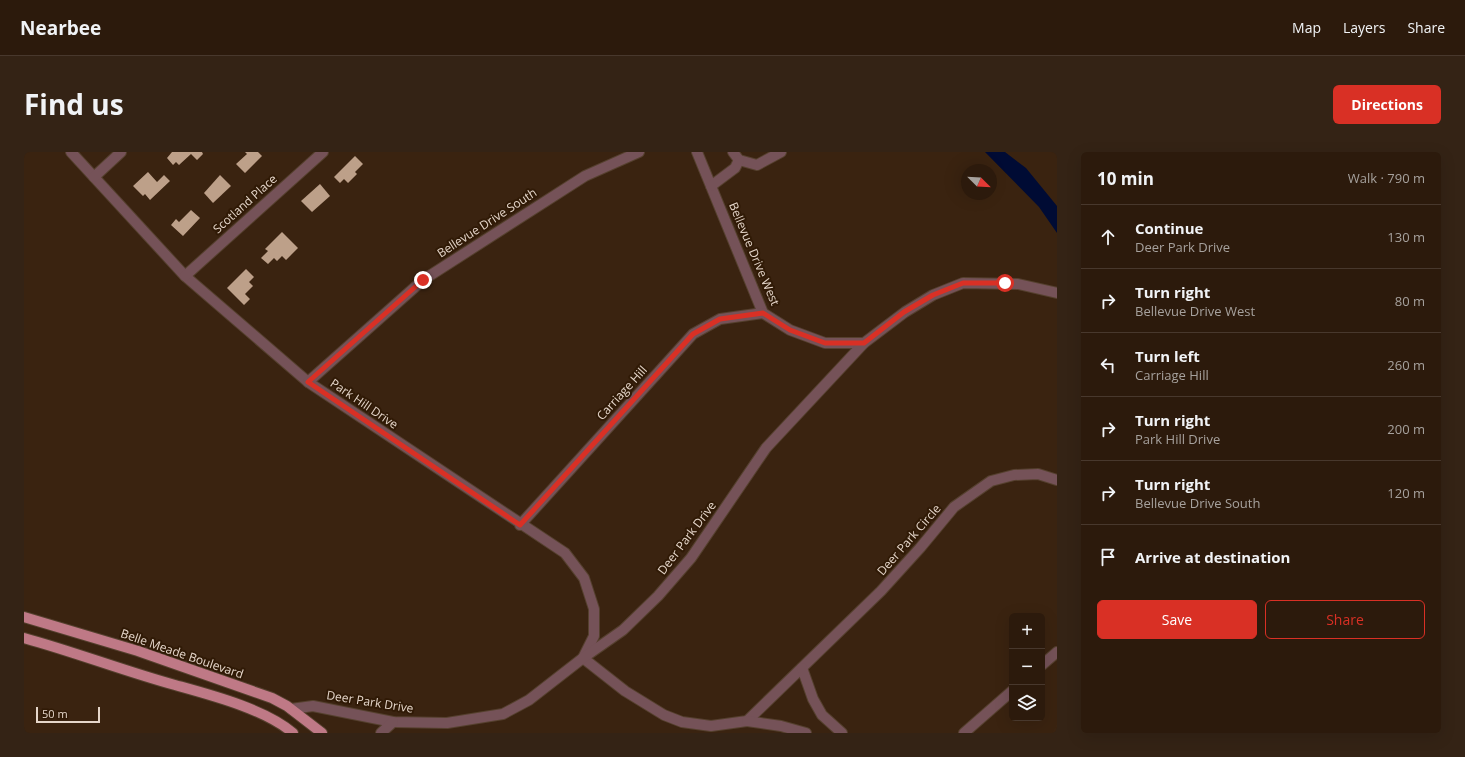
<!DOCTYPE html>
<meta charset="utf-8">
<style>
:root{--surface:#2c1a0c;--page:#342315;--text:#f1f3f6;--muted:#a6a19d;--line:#48382d;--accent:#d93025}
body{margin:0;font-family:"Open Sans",sans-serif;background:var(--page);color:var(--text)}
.controls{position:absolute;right:12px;bottom:12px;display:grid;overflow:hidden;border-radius:6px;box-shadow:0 4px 16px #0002}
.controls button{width:36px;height:36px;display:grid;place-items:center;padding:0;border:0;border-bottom:1px solid var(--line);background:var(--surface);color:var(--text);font:20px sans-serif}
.compass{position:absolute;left:937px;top:12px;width:36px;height:36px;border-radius:50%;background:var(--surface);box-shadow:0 4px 16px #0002;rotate:114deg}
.scale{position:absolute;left:12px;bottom:10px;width:64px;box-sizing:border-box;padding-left:4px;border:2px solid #e5d6ca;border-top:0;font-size:11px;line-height:14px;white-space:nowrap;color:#e5d6ca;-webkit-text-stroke:3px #301a06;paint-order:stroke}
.stop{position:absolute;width:12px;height:12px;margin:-9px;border:3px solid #d93025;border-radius:50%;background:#fff}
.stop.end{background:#d93025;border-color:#fff;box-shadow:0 1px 4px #0008}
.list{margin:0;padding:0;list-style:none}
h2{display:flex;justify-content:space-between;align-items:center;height:52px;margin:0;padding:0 16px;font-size:17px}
h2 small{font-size:13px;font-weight:400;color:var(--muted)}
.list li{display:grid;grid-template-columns:26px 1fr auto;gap:12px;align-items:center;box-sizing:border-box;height:64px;padding:0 16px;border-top:1px solid var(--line)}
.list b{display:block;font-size:15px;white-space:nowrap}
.list p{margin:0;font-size:13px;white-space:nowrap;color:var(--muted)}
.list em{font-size:13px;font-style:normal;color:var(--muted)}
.actions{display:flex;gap:8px;padding:12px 16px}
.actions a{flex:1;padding:9px 0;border:1px solid var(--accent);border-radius:6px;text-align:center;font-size:14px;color:var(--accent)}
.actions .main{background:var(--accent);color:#fff}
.icon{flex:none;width:22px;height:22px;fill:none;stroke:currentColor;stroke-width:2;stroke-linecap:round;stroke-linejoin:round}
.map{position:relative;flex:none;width:1033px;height:581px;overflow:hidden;border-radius:6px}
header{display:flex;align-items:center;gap:24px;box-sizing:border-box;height:56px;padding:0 20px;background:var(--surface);border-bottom:1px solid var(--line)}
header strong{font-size:19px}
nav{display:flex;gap:22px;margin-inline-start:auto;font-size:14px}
.intro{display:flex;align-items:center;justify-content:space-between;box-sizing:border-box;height:96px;padding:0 24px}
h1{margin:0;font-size:28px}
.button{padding:10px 18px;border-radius:6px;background:var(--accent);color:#fff;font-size:14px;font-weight:700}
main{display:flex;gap:24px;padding:0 24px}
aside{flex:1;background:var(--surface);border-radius:6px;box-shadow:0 4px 16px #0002}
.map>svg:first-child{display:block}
</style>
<header>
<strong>Nearbee</strong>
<nav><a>Map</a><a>Layers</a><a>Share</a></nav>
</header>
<div class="intro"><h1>Find us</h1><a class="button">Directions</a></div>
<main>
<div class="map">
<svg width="1033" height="581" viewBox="0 0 1033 581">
<rect width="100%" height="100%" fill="#3a2310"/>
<polygon fill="#000b34" points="961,0 981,0 1002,16 1033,54 1033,81 1015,55"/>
<g fill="#bda089">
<polygon points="148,0 178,0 179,2 173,8 167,2 155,13 152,10 149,13 143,6"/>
<polygon points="221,0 234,0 238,4 221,21 212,12 223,2"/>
<polygon points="331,4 339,12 331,20 333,22 324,31 320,27 316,31 310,25"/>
<polygon points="124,20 133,30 140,23 146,29 126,48 121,42 119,44 109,34"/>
<polygon points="196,23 207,34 189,51 180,41"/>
<polygon points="296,32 306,44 288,60 277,49"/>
<polygon points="167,58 176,66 159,84 147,73 152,67 155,70"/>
<polygon points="258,80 274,96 262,108 258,104 253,109 250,106 244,112 237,106 244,99 241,97"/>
<polygon points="222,117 230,125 225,130 229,134 221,142 226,147 220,153 203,136"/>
</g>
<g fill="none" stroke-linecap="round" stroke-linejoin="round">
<g stroke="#55402e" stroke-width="12">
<g id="minor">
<polyline points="47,0 161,124 284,230 541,401 560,426 570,457 570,484 559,506 601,539 640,563 658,570 687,574 723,569 857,439 896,396 930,355 967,329 990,323 1014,322 1033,328"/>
<polyline points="673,0 739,161 766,178 801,191 840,191"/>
<polyline points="709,0 715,8 733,13 757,0"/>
<polyline points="70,25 97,0"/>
<polyline points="687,34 711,16 715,8"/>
<polyline points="161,124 299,0"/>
<polyline points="284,230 399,128 561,24 615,0"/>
<polyline points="496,373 669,182 696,167 739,161"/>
<polyline points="1018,513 1033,500"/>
<polyline points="778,516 789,547 798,563 818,581"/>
<polyline points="267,557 289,554 369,570 423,571 479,562 505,548 559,506 599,478 634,444 667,406 742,296 840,191 881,160 909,143 939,131 994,132 1033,141"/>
<polyline points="723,569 757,574 782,581"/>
<polyline points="357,581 369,570"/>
<polyline points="940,581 988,539"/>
</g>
</g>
<g stroke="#55402e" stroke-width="12">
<g id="major">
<polyline points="0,465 114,499 248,546 263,554 298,581"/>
<path d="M0 486C51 500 100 519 151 533 187 543 241 557 269 581"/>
</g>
</g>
<use href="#minor" stroke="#755258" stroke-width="10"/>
<use href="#major" stroke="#bf7986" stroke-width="10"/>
</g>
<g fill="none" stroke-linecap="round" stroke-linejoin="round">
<polyline stroke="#d93025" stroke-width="5" points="399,128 284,230 496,373 669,182 696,167 739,161 766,178 801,191 840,191 880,160 909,143 939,131 981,131"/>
</g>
<g text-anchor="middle" stroke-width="4" stroke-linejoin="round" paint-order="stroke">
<g font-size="12" fill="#e5d6ca" stroke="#301a06">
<text transform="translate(221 52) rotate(-42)" y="4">Scotland Place</text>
<text transform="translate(463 71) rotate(-33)" y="4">Bellevue Drive South</text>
<text transform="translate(730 102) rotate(67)" y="4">Bellevue Drive West</text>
<text transform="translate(598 241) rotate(-48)" y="4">Carriage Hill</text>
<text transform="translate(340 252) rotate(34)" y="4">Park Hill Drive</text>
<text transform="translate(663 386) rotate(-53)" y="4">Deer Park Drive</text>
<text transform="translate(885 388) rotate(-49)" y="4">Deer Park Circle</text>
<text transform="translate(158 502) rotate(19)" y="4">Belle Meade Boulevard</text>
<text transform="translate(346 550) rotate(9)" y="4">Deer Park Drive</text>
</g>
</g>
</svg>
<div class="controls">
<button>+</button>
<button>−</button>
<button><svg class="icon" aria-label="layers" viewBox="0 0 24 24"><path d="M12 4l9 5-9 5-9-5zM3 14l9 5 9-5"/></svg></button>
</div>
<svg class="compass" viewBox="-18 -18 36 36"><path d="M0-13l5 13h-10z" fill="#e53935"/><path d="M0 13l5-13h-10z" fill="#a6a19d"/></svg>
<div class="scale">50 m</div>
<div class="stop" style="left:981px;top:131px"></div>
<div class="stop end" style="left:399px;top:128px"></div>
</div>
<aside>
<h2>10 min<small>Walk · 790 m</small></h2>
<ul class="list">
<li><svg class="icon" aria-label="ahead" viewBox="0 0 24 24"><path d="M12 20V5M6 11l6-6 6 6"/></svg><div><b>Continue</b><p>Deer Park Drive</p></div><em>130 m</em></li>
<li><svg class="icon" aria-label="right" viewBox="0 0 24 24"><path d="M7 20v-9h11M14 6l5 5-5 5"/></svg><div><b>Turn right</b><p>Bellevue Drive West</p></div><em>80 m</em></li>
<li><svg class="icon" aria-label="left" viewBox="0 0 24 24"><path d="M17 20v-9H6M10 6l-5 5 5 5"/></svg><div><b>Turn left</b><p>Carriage Hill</p></div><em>260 m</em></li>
<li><svg class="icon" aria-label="right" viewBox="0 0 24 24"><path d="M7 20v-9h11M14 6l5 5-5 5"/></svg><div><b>Turn right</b><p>Park Hill Drive</p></div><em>200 m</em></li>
<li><svg class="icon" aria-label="right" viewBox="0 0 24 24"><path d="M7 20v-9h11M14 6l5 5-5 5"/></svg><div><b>Turn right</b><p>Bellevue Drive South</p></div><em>120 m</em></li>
<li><svg class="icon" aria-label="arrive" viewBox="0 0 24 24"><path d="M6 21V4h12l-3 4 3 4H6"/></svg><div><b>Arrive at destination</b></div></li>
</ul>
<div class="actions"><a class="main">Save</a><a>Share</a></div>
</aside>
</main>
